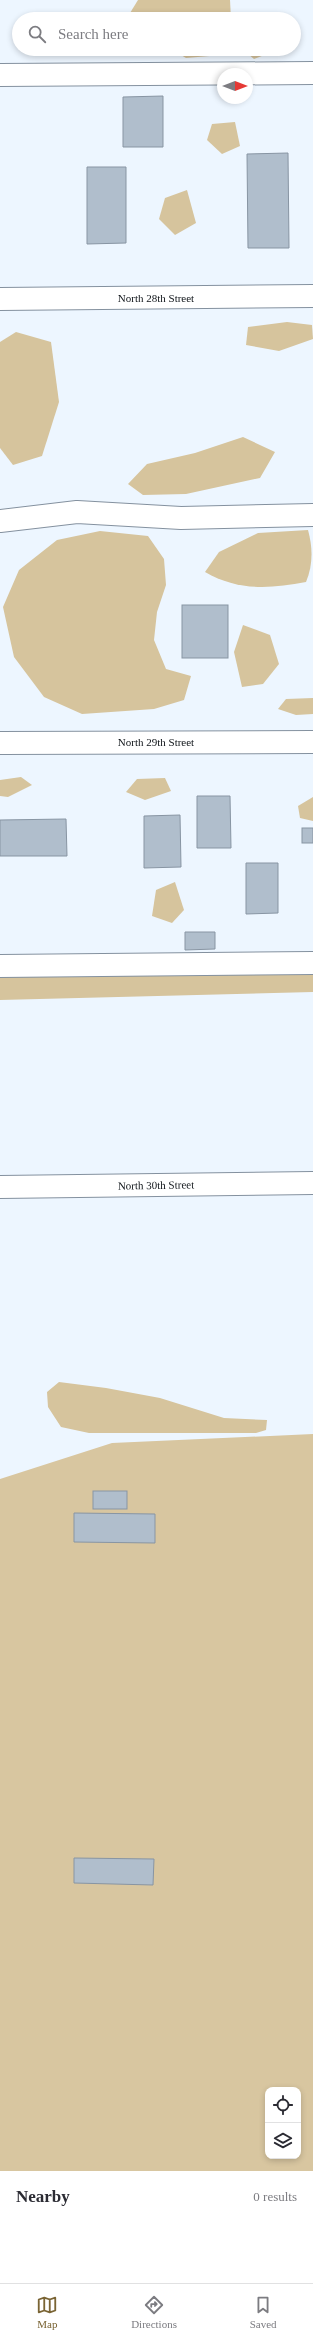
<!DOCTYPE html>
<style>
:root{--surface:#fff;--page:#f2f2f3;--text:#2b2b33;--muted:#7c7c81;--line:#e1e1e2;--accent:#7a6434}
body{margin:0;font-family:"Times New Roman",serif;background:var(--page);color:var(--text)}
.controls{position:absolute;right:12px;bottom:12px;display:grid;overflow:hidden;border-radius:8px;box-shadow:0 2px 6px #0003}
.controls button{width:36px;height:36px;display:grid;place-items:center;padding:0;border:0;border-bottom:1px solid var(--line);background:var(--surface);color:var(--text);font:20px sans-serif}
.compass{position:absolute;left:217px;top:68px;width:36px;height:36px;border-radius:50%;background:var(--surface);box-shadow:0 2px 6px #0003;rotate:90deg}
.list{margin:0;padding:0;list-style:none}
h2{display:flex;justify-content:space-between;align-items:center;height:52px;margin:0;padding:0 16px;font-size:17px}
h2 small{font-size:13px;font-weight:400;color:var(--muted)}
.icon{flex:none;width:22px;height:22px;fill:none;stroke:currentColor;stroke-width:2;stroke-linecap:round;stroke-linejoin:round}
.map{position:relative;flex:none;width:313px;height:2171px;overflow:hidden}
.search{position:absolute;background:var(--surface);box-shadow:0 2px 6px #0003;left:12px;right:12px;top:12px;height:44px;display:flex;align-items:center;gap:10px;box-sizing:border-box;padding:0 14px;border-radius:22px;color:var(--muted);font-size:15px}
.sheet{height:112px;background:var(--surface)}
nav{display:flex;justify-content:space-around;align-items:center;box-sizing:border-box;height:56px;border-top:1px solid var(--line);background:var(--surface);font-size:11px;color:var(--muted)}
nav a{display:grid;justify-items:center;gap:2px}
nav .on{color:var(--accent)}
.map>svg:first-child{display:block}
</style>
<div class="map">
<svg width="313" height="2171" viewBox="0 0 313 2171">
<rect width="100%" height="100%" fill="#edf6ff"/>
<path fill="#d8c6a0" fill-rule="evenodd" d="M313 1434V2171H0V1479L112 1443ZM268 2090H298V2156H268Z"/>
<g fill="#d6c49d">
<polygon points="138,0 230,0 231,19 136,19 130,13"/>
<polygon points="171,49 224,49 221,55 186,58"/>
<polygon points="242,49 280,49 254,59"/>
<polygon points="235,122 240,146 222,154 207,140 212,124"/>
<polygon points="187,190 196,223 175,235 159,219 165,198"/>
<polygon points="287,322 312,325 313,339 279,351 246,345 248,327"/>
<polygon points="16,332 51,342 59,402 42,456 13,465 0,448 0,342"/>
<polygon points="243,437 275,452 260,478 186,494 143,495 128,484 147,464 195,453"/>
<path d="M308 530C313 548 313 565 306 582 269 589 238 591 205 572L219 552 258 533Z"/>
<polygon points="100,531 148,536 164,559 166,585 157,612 154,640 166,669 191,676 184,700 154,709 82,714 44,697 14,657 3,607 19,570 57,540"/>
<polygon points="243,625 270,635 279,664 263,684 242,687 234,652"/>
<polygon points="313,698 313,714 296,715 278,709 286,699"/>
<polygon points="21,777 32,785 8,797 0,796 0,780"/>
<polygon points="165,778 171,791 145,800 126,792 137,779"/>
<polygon points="313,797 313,821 300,818 298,806"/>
<polygon points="175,882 184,910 172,923 152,916 156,890"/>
<polygon points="313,972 313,992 0,1000 0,976"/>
<polygon points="59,1382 106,1388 160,1398 224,1418 267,1420 266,1430 256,1433 89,1433 61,1427 48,1407 47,1392"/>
</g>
<g fill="#b0becc" stroke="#8895a3">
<polygon points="163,96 163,147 123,147 123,97"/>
<polygon points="288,153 289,248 248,248 247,154"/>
<polygon points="87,167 126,167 126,243 87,244"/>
<rect x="182" y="605" width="46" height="53"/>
<polygon points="197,796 230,796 231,848 197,848"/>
<polygon points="180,815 181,867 144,868 144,816"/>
<polygon points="66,819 67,856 0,856 0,820"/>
<rect x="302" y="828" width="11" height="15"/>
<polygon points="246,863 278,863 278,913 246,914"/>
<polygon points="185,932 215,932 215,949 185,950"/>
<rect x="93" y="1491" width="34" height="18"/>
<polygon points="74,1513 155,1514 155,1543 74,1542"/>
<polygon points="74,1858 154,1859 153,1885 74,1883"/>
</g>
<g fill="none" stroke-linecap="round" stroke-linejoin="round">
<g stroke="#84919f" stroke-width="24">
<g id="minor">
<polyline points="0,75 313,73"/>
<polyline points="0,299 313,296"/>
<polyline points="0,521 77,512 181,518 313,515"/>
<polyline points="0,743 313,742"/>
<polyline points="0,966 313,963"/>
<polyline points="0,1187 313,1183"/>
</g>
</g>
<use href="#minor" stroke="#fff" stroke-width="22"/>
</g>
<g text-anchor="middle" stroke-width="4" stroke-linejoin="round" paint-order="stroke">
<g font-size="11" fill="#0e1318" stroke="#fff">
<text x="156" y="302">North 28th Street</text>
<text x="156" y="746">North 29th Street</text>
<text transform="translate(156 1185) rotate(-1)" y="4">North 30th Street</text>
</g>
</g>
</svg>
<div class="controls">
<button><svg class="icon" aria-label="locate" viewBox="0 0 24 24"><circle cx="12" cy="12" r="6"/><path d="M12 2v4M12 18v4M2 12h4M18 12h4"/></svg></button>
<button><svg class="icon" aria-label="layers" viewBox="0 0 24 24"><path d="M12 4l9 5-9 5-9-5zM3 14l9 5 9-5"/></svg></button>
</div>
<svg class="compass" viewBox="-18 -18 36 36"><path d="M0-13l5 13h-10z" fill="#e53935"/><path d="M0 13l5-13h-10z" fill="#7c7c81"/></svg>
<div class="search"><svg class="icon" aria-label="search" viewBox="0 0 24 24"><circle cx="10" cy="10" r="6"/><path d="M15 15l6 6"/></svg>Search here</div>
</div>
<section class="sheet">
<h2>Nearby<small>0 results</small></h2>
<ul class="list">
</ul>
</section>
<nav>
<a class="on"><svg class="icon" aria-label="map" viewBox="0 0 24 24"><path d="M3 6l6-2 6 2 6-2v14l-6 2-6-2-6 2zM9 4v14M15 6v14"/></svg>Map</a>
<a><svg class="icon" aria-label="directions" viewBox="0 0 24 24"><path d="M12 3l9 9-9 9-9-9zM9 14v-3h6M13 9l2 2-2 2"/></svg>Directions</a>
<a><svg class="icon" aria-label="saved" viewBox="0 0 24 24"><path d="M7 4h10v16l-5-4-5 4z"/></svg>Saved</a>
</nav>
